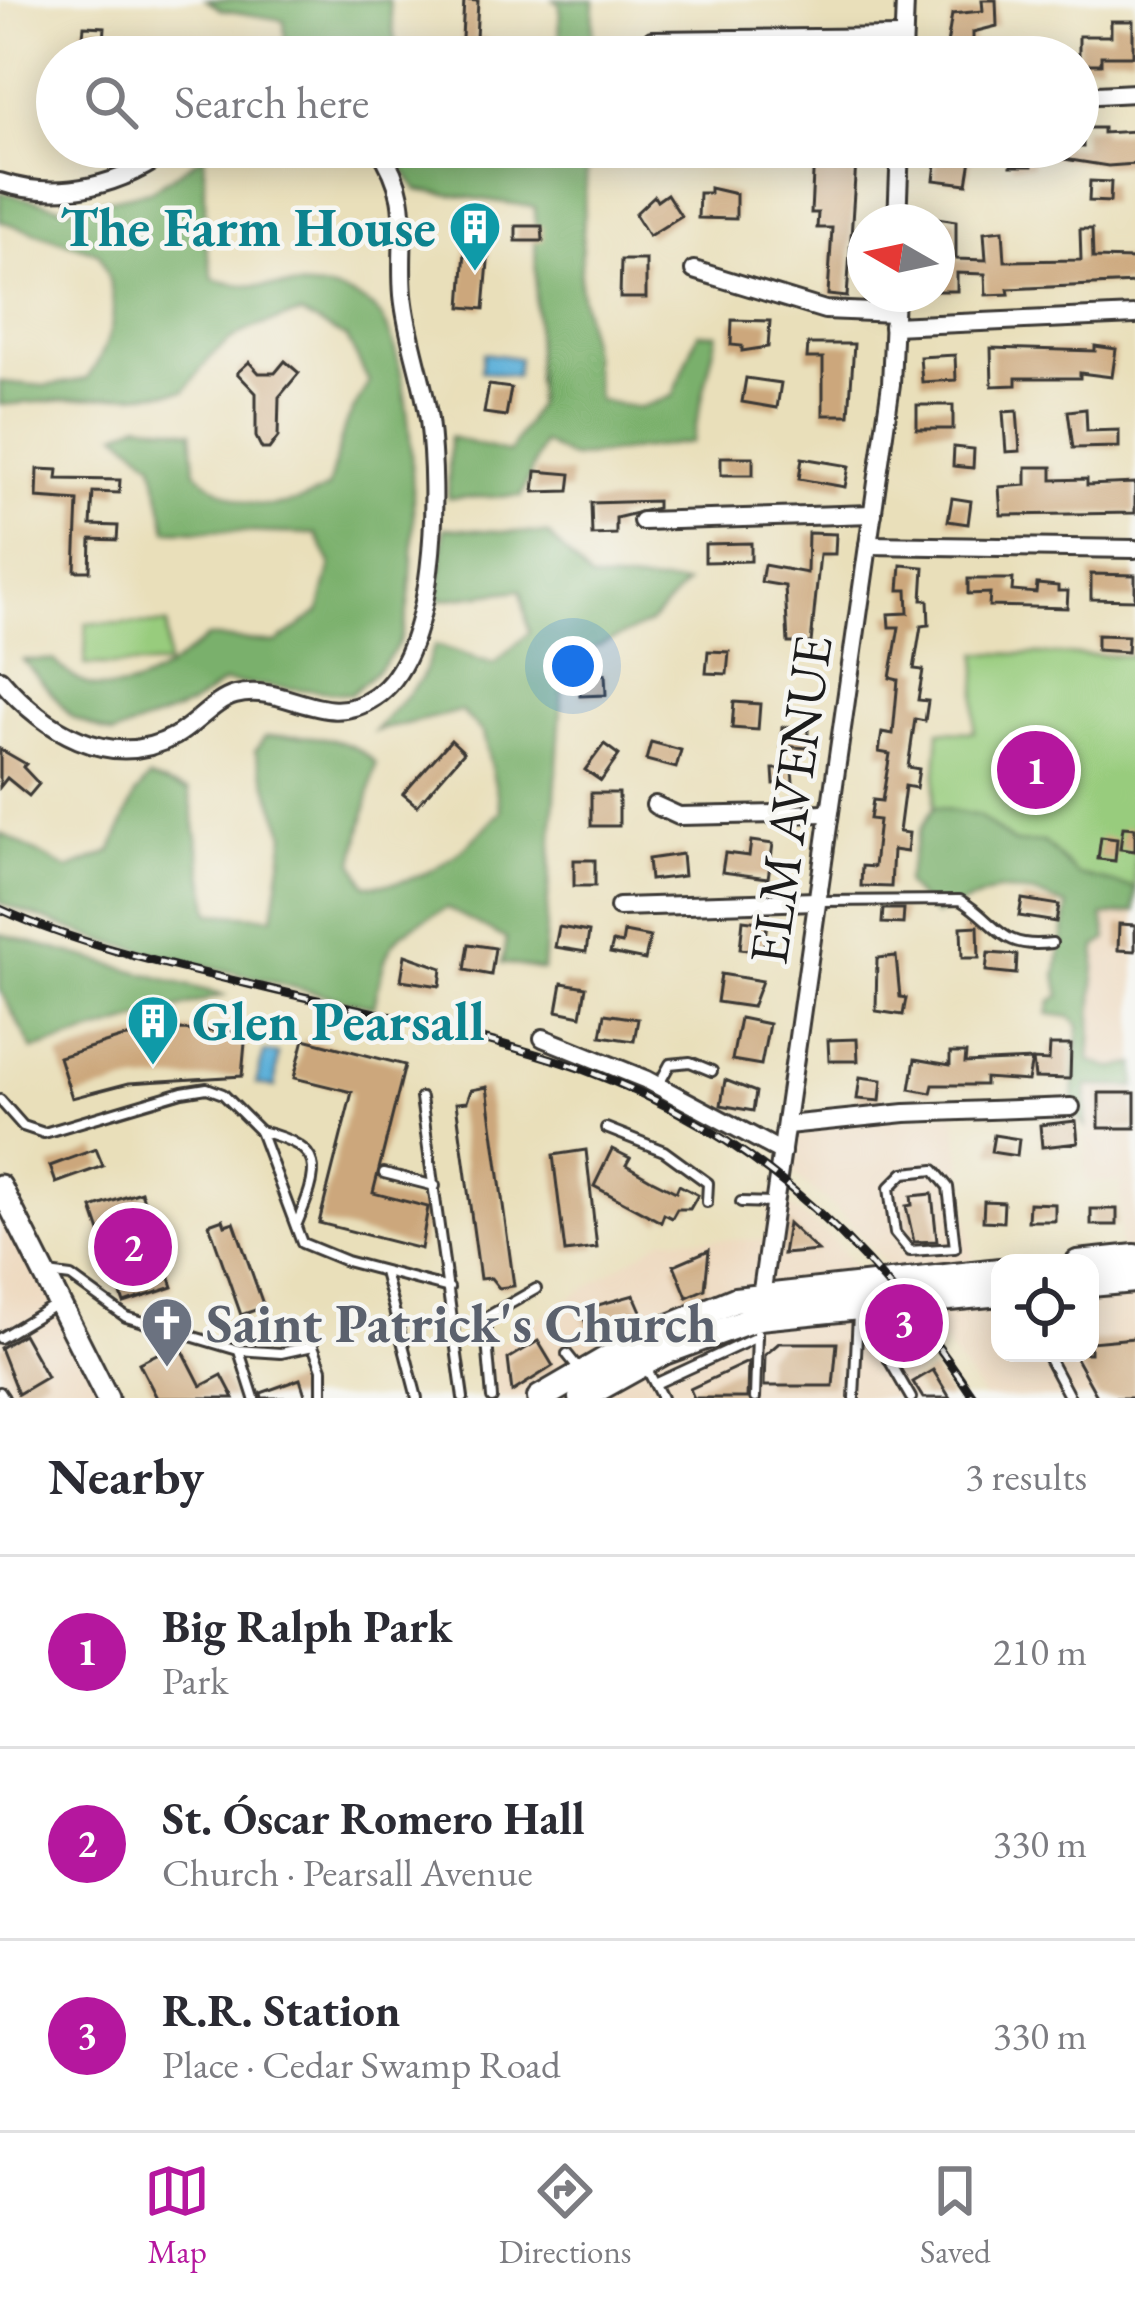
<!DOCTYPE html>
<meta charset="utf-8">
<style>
:root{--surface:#fff;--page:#f7f7f7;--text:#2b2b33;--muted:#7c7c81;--line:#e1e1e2;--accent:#b5179e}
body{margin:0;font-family:"EB Garamond",serif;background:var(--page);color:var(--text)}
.controls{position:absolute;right:36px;bottom:36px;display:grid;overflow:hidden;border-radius:24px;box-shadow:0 6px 30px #0003}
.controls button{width:108px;height:108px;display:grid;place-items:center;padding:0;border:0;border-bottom:3px solid var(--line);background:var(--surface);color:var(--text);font:60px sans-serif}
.compass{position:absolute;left:847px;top:204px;width:108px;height:108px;border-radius:50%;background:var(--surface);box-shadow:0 6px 30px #0003;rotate:279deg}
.you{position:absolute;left:573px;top:666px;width:42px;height:42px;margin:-30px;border:9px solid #fff;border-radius:50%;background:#1a73e8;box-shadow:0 0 0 18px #1a73e833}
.badge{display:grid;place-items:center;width:78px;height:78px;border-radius:50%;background:var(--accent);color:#fff;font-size:39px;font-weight:700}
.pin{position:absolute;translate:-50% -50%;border:6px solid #fff;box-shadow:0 3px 12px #0006}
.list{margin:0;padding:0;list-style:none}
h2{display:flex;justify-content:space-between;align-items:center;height:156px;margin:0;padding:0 48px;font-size:51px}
h2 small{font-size:39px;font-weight:400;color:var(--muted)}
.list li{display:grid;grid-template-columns:78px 1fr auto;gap:36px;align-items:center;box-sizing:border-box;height:192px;padding:0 48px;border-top:3px solid var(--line)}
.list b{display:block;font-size:45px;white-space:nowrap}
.list p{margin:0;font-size:39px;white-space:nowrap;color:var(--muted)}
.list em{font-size:39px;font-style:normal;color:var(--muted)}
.icon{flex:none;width:66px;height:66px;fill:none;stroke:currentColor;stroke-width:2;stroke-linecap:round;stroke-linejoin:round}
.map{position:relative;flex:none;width:1135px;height:1398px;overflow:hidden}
.search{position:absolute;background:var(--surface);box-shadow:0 6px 30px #0003;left:36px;right:36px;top:36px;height:132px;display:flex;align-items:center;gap:30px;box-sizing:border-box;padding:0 42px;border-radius:66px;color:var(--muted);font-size:45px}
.sheet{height:732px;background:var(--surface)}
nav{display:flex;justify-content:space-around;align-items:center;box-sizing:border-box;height:168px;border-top:3px solid var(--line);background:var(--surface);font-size:33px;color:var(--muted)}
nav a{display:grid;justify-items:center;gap:6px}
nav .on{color:var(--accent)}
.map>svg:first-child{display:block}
</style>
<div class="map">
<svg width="1135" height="1398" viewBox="0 0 1135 1398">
<rect width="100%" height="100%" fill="#f6f6f2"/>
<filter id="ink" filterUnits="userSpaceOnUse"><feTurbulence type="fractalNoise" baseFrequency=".00833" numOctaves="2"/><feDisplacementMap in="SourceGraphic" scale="24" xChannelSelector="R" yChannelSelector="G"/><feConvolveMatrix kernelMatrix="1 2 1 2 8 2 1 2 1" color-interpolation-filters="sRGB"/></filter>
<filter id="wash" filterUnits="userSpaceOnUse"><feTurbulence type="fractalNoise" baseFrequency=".004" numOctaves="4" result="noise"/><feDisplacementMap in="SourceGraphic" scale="48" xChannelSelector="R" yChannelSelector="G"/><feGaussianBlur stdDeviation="2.7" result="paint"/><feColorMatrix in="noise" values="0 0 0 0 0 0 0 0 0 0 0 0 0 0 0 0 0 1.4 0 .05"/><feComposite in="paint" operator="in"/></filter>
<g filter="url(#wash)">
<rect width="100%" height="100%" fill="#e9dfba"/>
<g fill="#edd7bb">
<polygon points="1135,912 1135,1064 1098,1067 1090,1061 1092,965 1108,933 1103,916"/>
<polygon points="1087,1086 1135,1087 1135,1398 984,1398 908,1291 845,1217 783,1165 790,1131 955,1111 975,1284 1000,1282 1000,1353 1090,1353 1090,1274 1120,1270 1120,1182 1084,1181"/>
<polygon points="0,1185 108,1398 0,1398"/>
<polygon points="771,1192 829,1236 916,1341 906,1345 921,1372 909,1380 920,1398 496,1398 489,1350 664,1238 765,1240"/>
</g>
<g fill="#98cc7d" stroke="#5a744c" stroke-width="3">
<polygon points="86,623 167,624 167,665 85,665"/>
<polygon points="978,653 1135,656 1135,902 928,883 939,731 974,732"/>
</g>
<g fill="#7ab06c" stroke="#4b6644" stroke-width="3">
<polygon points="206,0 389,0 397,57 286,57 284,20 222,10"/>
<polygon points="554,0 594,0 592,57 559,57 560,5"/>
<polygon points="389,147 588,147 580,283 598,400 639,408 673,396 698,333 717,334 692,442 572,458 543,443 521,496 448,498 450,437 509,453 537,404 535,207 417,190"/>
<path d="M204 156 206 245 213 279C266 296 326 272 372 307 419 342 422 586 400 640 391 661 368 678 351 694L224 682 190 706 113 735 73 718 23 660H54C105 717 160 678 207 637L276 643 319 612 331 564 316 534 167 530 153 463 118 433 140 423 192 431 195 471C238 510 277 516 328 488L345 425 369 382 347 338 301 314C240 329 220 338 185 391L0 405V382L45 386 87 379C117 335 121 302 99 253L0 221V192L66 208 150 191Z"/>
<path d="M444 528 548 534 591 580 686 584 650 623 589 650 563 679 543 970 502 963 506 939 447 908C385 938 388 942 374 1007L100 940 0 903V833L68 869 111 852 135 795 149 778 189 791 210 913 273 917 285 835 255 751 265 737C303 734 351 735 376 764L354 862 366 885C427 886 460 855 501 811L483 733 461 711 375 731 421 679 435 645 494 664 529 633 521 590 439 600Z"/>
<polygon points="934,807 979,816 1014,843 1044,842 1078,875 1135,888 1135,912 1103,916 1107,939 1096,947 1090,1061 1110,1068 1135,1064 1135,1087 1087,1086 1086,1127 1072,1111 1079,1025 1070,1017 1048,1014 1051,1001 1060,996 1056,976 1068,906 1036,894 998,890 935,915 905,883 920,830"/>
<polygon points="0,934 223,995 33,1050 0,990"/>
</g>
<g fill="#5db0d9" stroke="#3c667a" stroke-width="3">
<polygon points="484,353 519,358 516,376 481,371"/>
<polygon points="264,1052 278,1054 275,1087 256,1084"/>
</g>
<g id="blocks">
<g fill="#cca77c">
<polygon points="464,0 478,1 476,38 487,38 486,53 477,57 461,57"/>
<polygon points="982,0 996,0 997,26 973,32 973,57 945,57 952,14 983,11"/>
<polygon points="1111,21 1133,21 1133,56 1101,56 1101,64 1079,64 1079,36 1111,36"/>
<polygon points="84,26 105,27 103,57 81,57"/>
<polygon points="1083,128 1103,128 1103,133 1135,131 1135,164 1108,166 1033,154 1032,166 1011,166 1012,147 1083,147"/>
<polygon points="836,147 857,147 847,297 828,295 832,228 817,228 818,213 811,213 814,154 836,154"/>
<polygon points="938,147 973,147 967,184 934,180"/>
<polygon points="1090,181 1111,182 1110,202 1089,201"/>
<polygon points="710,188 736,194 736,219 698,218 699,193 710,193"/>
<polygon points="667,194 681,216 649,236 635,214 654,196 657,201"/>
<polygon points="937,218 956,221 956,259 986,260 984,232 1003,230 1005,261 1081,260 1080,229 1092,229 1093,258 1135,259 1135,283 1008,289 1009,294 986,295 985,274 957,273 957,291 937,291"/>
<polygon points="516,226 542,226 543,241 516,241"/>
<polygon points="466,236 490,238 484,309 461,307"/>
<polygon points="621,260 646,260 646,298 620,298"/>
<polygon points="732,320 770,321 768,347 742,351 742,346 731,345"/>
<polygon points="808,344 854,344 849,415 823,415 823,358 807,358"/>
<polygon points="1095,346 1116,349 1112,377 1080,373 1080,378 1016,378 1016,385 992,386 991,348 1095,351"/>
<polygon points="955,355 956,380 922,382 920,357"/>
<polygon points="285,361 299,373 279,397 278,437 269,449 262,449 256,437 256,393 237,373 249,362 259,373 275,373"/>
<polygon points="746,378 781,383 777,408 742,402"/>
<polygon points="489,385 511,388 506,416 484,413"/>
<rect x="917" y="405" width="36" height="24"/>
<polygon points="1086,409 1087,431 1119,430 1119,447 1073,448 1068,411"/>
<polygon points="1017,411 1020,451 1006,452 1003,412"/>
<polygon points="954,447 974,449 973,468 953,466"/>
<rect x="721" y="457" width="32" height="18"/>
<polygon points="802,458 849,466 845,487 799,479"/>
<polygon points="1026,467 1052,467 1052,480 1087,479 1087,485 1135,483 1135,513 1001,515 999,487 1026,485"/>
<polygon points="38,469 58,470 57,479 120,480 119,493 93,492 91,525 118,526 117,540 91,539 90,571 75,571 78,501 37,498"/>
<polygon points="536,471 571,474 569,491 534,492"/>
<polygon points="952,498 971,501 968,524 948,521"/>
<polygon points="657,501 657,508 616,518 616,534 592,535 591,503"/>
<polygon points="808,533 836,534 835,554 820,554 811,643 788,643 785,586 761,582 764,565 807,573"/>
<polygon points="751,543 751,561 705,562 705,544"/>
<polygon points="901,565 924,567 922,600 928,600 929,625 921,626 914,669 923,670 918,700 928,701 925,721 915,719 908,767 919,769 916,788 905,786 899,832 909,833 907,852 893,850 891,887 861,886 862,866 874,867 879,820 870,819 873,800 882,801 890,754 879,752 882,732 893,734 898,680 890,678 899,627 889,627 888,614 908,613 907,590 899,590"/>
<polygon points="1091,574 1135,575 1135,600 1091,599"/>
<polygon points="968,579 1013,579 1012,591 1036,593 1037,584 1058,586 1058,591 1068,591 1067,608 989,606 990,593 968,594"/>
<polygon points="1097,635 1128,636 1127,652 1097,650"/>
<polygon points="708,651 729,652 727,674 706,673"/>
<polygon points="605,674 606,695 580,696 579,675"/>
<polygon points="734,702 760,704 758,730 732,728"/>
<polygon points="782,727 808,728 808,748 781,746"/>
<polygon points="451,740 464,752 417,806 403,794"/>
<polygon points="651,742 681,750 676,768 646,760"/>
<polygon points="604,744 619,755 601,781 585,770"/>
<polygon points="0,749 26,764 23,767 39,784 29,796 7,778 0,787"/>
<polygon points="773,769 792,769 793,783 774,784"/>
<rect x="591" y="793" width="28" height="33"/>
<polygon points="1123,827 1135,828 1135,851 1120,849"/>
<polygon points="1101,837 1117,839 1115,861 1098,859"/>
<polygon points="751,841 773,844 768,878 722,872 725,853 749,856"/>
<polygon points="682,854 684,876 650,880 648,859"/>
<rect x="574" y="860" width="21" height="26"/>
<polygon points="1022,899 1059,905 1056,922 1019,916"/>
<polygon points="883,909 904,909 903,924 882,923"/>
<polygon points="743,920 767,923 763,952 740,949"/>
<polygon points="1119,924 1135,925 1135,951 1118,950"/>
<polygon points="978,926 979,958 962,958 961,927"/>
<polygon points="559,927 589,932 586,952 555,947"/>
<polygon points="624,932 650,937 645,960 610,953 613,942 622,944"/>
<polygon points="469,944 495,948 491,975 465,970"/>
<polygon points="988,953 1017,955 1016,974 986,971"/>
<polygon points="405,955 442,968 440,986 401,980"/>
<polygon points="896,956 900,997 906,998 903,1015 876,1011 877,958"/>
<polygon points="721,974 762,981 752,1007 717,1002"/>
<polygon points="562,983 586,987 581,1016 557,1011"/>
<polygon points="605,1014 638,1019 634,1041 601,1036"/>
<polygon points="740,1018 769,1024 761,1065 732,1060"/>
<polygon points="178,1030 246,1032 242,1076 129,1083 72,1098 59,1057 121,1038"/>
<polygon points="304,1039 405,1065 373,1193 428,1207 421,1249 319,1223 352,1092 294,1078"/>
<polygon points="857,1039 858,1061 829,1061 828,1040"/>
<polygon points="1050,1045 1071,1045 1070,1079 1035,1078 1033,1060 1049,1061"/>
<polygon points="950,1053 966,1053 965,1063 1032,1060 1028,1081 985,1078 985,1085 933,1085 931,1093 910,1089 915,1059 950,1065"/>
<polygon points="860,1077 882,1080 880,1101 857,1099"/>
<polygon points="725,1080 756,1092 753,1111 721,1105"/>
<polygon points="487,1087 514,1286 499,1288 491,1278 480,1279 456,1103 467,1102 471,1090"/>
<rect x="1099" y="1093" width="36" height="35"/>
<polygon points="1076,1121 1078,1143 1042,1147 1040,1125"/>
<polygon points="994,1135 1019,1139 1017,1156 991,1152"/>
<polygon points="96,1149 103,1166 56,1183 50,1166"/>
<polygon points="612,1149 630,1158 626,1165 650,1179 676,1192 679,1185 698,1195 690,1209 677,1209 672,1218 664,1214 661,1222 594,1186"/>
<polygon points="586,1150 597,1248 565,1252 553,1155"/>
<polygon points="141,1192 173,1287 124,1303 92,1208"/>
<polygon points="932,1194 937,1241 914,1242 906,1206 912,1205 911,1196"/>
<polygon points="984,1201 1004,1202 1003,1222 983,1221"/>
<polygon points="1029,1203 1055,1204 1055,1221 1028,1221"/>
<rect x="1091" y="1209" width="26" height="16"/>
<polygon points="223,1219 225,1225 234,1222 264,1307 241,1315 209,1224"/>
<polygon points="788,1223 818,1251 783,1254"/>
<polygon points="709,1250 705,1289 687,1297 674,1265"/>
<polygon points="634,1295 644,1318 594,1341 580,1310"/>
<polygon points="23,1334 47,1377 18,1394 0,1348"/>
<polygon points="1135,1338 1135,1398 1098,1398 1073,1353 1090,1353 1090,1342"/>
<polygon points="538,1341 553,1366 512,1392 508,1359"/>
<polygon points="179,1343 201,1386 222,1375 234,1398 157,1398 139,1363"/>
<polygon points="779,1343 837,1343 833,1386 764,1386 765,1355"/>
<polygon points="748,1362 747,1398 694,1398 690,1389"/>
<polygon points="933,1370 950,1398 923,1398 913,1382"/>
<polygon points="300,1379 306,1398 262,1398 261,1393"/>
</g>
</g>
</g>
<g filter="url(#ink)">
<use href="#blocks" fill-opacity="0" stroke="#3b3934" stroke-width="3"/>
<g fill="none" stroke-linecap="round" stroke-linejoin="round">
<g stroke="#3b3934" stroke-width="14">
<g id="service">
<path d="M819 901 960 900C998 923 999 950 1052 943"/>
<polyline points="659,1084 670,1064 690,1062 712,1071"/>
<polyline points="421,1098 463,1398"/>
<polyline points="0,1100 23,1126 44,1133 182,1092 207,1088 223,1094 260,1131 302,1243 346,1261 449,1288"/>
<polyline points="606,1128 664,1151 708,1183 707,1202"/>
<path d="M260 1131C327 1148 320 1168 296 1226"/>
<polygon points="934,1170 948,1187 955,1248 910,1251 895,1233 889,1188 904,1173"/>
<polyline points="384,1173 435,1186"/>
<polyline points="741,1202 773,1203"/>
<polyline points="384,1272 417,1398"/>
<polyline points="48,1274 71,1277 126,1317 238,1350 281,1353 313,1346 322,1369 322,1398"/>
<polyline points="862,1313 911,1398"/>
<polyline points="0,1338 55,1305"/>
<polyline points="239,1351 254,1398"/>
<polyline points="1046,1353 1070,1398"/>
<polyline points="567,1354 579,1369"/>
<polyline points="647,1369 662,1398"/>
<polyline points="655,1384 757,1337"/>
<polyline points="0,1392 4,1398"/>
<polyline points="492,1398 485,1318 536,1289"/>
<polyline points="755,1398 757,1334"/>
<polyline points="854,1398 858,1314"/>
</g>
</g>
<g stroke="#3b3934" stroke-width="22">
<g id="minor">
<polyline points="652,40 903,37"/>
<polyline points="903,57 905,0"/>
<polyline points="1078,96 1135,93"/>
<path d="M0 182C61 202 124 185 174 147"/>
<polyline points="897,222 900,147"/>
<polyline points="694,270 825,310 894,313"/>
<polyline points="893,326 1135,315"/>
<polyline points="642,521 873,514"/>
<polyline points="868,545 1135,549"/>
<path d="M0 679C43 729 109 772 175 736 194 726 215 700 235 695 286 682 325 732 375 697 439 654 438 489 429 420 423 378 407 338 403 295 398 234 415 202 378 147"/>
<polyline points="655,805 679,816 829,813"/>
<polyline points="619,907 817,901"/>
<polyline points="543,1038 647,1080 782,1152"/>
<polyline points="787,1125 905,1113 1071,1107"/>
<polyline points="760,1304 891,384 895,294"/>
</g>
</g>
<g stroke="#3b3934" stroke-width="27">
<polyline id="tertiary" points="0,1186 107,1398"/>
</g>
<g stroke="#3b3934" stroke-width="30">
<g id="secondary">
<polyline points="1078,1263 1135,1257"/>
<polyline points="1090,1284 1135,1280"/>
<polyline points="540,1398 645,1337 735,1300 1000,1271"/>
<polyline points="581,1398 664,1352 759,1317 1000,1293"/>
</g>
</g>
<use href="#service" stroke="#fff" stroke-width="8"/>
<use href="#minor" stroke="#fff" stroke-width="16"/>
<use href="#tertiary" stroke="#fff" stroke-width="21"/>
<use href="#secondary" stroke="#fff" stroke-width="24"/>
<g stroke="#1c1c1c" stroke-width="9">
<path id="rail" d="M0 909C83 947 173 966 261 987 357 1010 457 1029 552 1059 738 1117 868 1238 974 1398"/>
</g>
<use href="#rail" stroke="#f6f6f2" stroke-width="4.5" stroke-dasharray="14" stroke-linecap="butt"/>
</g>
</g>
<defs>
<g id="building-pin" transform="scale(2.7)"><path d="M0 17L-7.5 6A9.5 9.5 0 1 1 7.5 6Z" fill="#0f9aa8" stroke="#f6f6f2"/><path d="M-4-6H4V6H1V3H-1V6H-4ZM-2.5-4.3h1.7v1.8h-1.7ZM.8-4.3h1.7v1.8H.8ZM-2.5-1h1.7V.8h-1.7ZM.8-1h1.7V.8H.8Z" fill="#fff"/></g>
<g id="church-pin" transform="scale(2.7)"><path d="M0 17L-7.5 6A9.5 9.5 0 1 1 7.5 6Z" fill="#6b7280" stroke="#f6f6f2"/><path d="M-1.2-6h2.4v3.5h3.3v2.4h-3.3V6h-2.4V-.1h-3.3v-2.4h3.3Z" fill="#fff"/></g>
</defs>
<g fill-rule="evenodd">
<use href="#building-pin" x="475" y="227"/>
<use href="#building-pin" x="153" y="1021"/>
<use href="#church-pin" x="167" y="1323"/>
</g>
<g text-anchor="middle" stroke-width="9" stroke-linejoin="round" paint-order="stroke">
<g font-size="54" font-weight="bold" fill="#0d838f" stroke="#f6f6f2" text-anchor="end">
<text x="436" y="246">The Farm House</text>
<text x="192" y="1040" text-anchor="start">Glen Pearsall</text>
</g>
<g font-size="54" fill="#1c1c1c" stroke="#f6f6f2">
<text transform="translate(790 800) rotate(-82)" y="19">ELM AVENUE</text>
</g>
<g font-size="54" font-weight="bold" fill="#5b616d" stroke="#f6f6f2" text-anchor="start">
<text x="206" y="1342">Saint Patrick's Church</text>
</g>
</g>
</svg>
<div class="controls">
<button><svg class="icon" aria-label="locate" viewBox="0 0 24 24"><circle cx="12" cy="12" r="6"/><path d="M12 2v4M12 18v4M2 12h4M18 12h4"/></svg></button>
</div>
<svg class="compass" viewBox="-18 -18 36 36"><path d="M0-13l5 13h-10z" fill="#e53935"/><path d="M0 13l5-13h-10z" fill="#7c7c81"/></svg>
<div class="you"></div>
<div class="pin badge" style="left:1036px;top:770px">1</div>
<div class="pin badge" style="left:133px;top:1247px">2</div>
<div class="pin badge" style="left:904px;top:1323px">3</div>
<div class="search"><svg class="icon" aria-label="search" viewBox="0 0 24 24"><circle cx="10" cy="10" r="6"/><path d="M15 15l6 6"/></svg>Search here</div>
</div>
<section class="sheet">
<h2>Nearby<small>3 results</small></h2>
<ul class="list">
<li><span class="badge">1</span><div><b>Big Ralph Park</b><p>Park</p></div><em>210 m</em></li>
<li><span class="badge">2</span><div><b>St. Óscar Romero Hall</b><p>Church · Pearsall Avenue</p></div><em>330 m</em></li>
<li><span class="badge">3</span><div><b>R.R. Station</b><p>Place · Cedar Swamp Road</p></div><em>330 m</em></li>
</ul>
</section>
<nav>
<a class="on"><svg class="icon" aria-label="map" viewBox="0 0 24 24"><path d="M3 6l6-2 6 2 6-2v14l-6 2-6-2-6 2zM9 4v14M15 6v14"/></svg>Map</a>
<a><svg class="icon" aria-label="directions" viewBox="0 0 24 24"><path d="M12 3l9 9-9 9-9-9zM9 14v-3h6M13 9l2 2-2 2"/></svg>Directions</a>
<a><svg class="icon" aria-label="saved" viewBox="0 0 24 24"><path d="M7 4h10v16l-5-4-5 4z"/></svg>Saved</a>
</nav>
